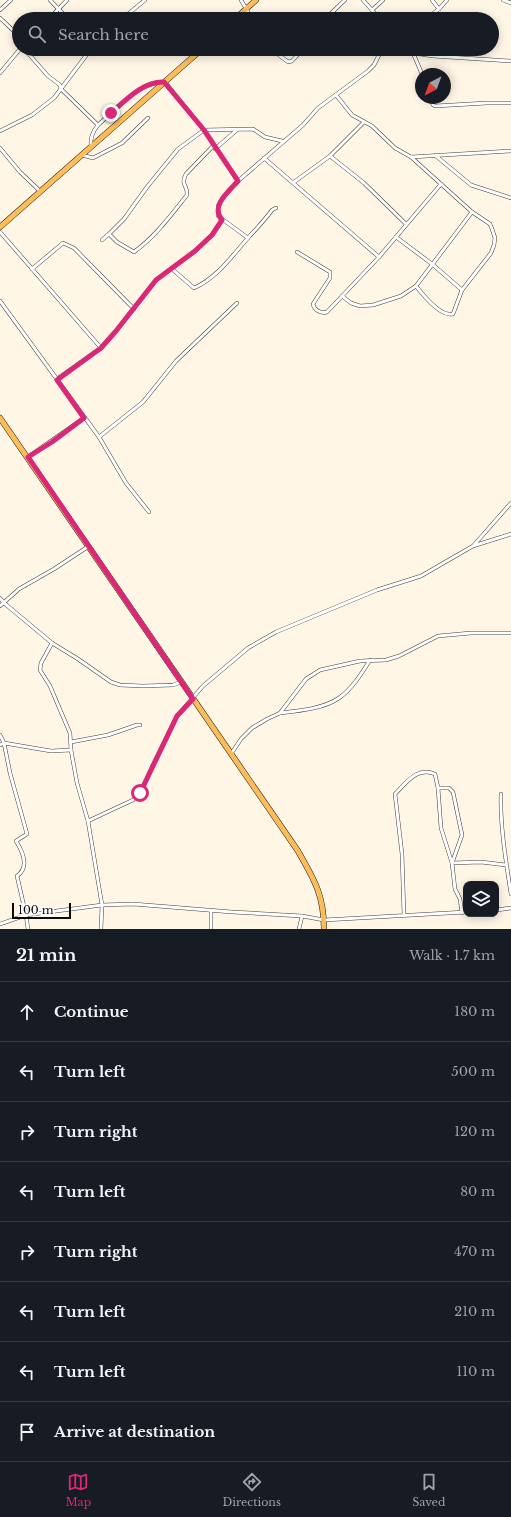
<!DOCTYPE html>
<meta charset="utf-8">
<style>
:root{--surface:#171b24;--page:#20242c;--text:#f1f3f6;--muted:#9ea1a6;--line:#363941;--accent:#db2777}
body{margin:0;font-family:"Libre Baskerville",serif;background:var(--page);color:var(--text)}
.controls{position:absolute;right:12px;bottom:12px;display:grid;overflow:hidden;border-radius:8px;box-shadow:0 2px 10px #0003}
.controls button{width:36px;height:36px;display:grid;place-items:center;padding:0;border:0;border-bottom:1px solid var(--line);background:var(--surface);color:var(--text);font:20px sans-serif}
.compass{position:absolute;left:415px;top:68px;width:36px;height:36px;border-radius:50%;background:var(--surface);box-shadow:0 2px 10px #0003;rotate:221deg}
.scale{position:absolute;left:12px;bottom:10px;width:59px;box-sizing:border-box;padding-left:4px;border:2px solid #0a0a0a;border-top:0;font-size:11px;line-height:14px;white-space:nowrap;color:#0a0a0a;-webkit-text-stroke:3px #fff;paint-order:stroke}
.stop{position:absolute;width:12px;height:12px;margin:-9px;border:3px solid #db2777;border-radius:50%;background:#fff}
.stop.end{background:#db2777;border-color:#fff;box-shadow:0 1px 4px #0008}
.list{margin:0;padding:0;list-style:none}
h2{display:flex;justify-content:space-between;align-items:center;height:52px;margin:0;padding:0 16px;font-size:17px}
h2 small{font-size:13px;font-weight:400;color:var(--muted)}
.list li{display:grid;grid-template-columns:26px 1fr auto;gap:12px;align-items:center;box-sizing:border-box;height:60px;padding:0 16px;border-top:1px solid var(--line)}
.list b{display:block;font-size:15px;white-space:nowrap}
.list em{font-size:13px;font-style:normal;color:var(--muted)}
.icon{flex:none;width:22px;height:22px;fill:none;stroke:currentColor;stroke-width:2;stroke-linecap:round;stroke-linejoin:round}
.map{position:relative;flex:none;width:511px;height:929px;overflow:hidden}
.search{position:absolute;background:var(--surface);box-shadow:0 2px 10px #0003;left:12px;right:12px;top:12px;height:44px;display:flex;align-items:center;gap:10px;box-sizing:border-box;padding:0 14px;border-radius:22px;color:var(--muted);font-size:15px}
.sheet{height:532px;background:var(--surface)}
nav{display:flex;justify-content:space-around;align-items:center;box-sizing:border-box;height:56px;border-top:1px solid var(--line);background:var(--surface);font-size:11px;color:var(--muted)}
nav a{display:grid;justify-items:center;gap:2px}
nav .on{color:var(--accent)}
.map>svg:first-child{display:block}
</style>
<div class="map">
<svg width="511" height="929" viewBox="0 0 511 929">
<rect width="100%" height="100%" fill="#fff6e6"/>
<g fill="none" stroke-linecap="round" stroke-linejoin="round">
<g stroke="#3d3d3d" stroke-width="4">
<g id="minor">
<polyline points="50,0 68,19"/>
<polyline points="241,0 252,19"/>
<polyline points="363,0 380,19"/>
<polyline points="432,0 439,9"/>
<polyline points="503,0 511,3"/>
<polyline points="0,10 11,0"/>
<polyline points="372,10 383,0"/>
<polyline points="0,18 19,36"/>
<polyline points="49,19 67,0"/>
<polyline points="122,19 145,0"/>
<polyline points="325,19 345,0"/>
<polyline points="426,19 439,9 447,0"/>
<path d="M27 49V52L48 76 60 85 61 89 98 125C92 132 90 138 91 147"/>
<polyline points="271,49 288,62 292,61 303,49"/>
<polyline points="348,49 351,51 354,49"/>
<polyline points="410,49 413,53 422,74"/>
<polyline points="413,53 433,56 511,61"/>
<polyline points="0,73 20,49"/>
<path d="M336 95 352 115 372 126 395 148 411 157 472 212 490 224 492 229 495 238 494 245 491 253 462 290 453 314C441 317 423 295 416 286"/>
<polyline points="430,98 433,105 435,106 487,103 511,103"/>
<path d="M98 125C115 110 140 81 165 82L204 130 238 181"/>
<polyline points="0,131 32,115 54,98 91,49"/>
<polyline points="0,148 20,172 40,191"/>
<polyline points="215,149 238,129"/>
<polyline points="82,155 93,158 122,143 148,118"/>
<polyline points="330,156 364,183 406,224"/>
<polyline points="436,156 471,185 511,198"/>
<polyline points="411,157 511,151"/>
<polyline points="264,158 379,257"/>
<polyline points="294,182 330,156 364,122"/>
<polyline points="0,232 101,348"/>
<polyline points="109,234 124,219 147,187 178,149 204,130 253,129 265,137 282,141"/>
<polyline points="396,237 432,264 462,290"/>
<polyline points="248,238 218,216 218,206 222,199 238,181 303,125 318,108 368,71 374,65 382,49"/>
<path d="M102 240 109 234 117 242 134 252C155 237 171 215 187 195 188 185 180 185 186 174L213 146"/>
<path d="M297 252 330 272V278L313 304C314 310 321 314 327 312L379 257 441 184"/>
<polyline points="32,269 63,243 74,248 134,309"/>
<path d="M172 269 194 288C218 277 231 257 248 238 256 229 265 220 272 210L276 208"/>
<polyline points="342,296 351,303 360,306 373,305 401,296 416,286 472,212"/>
<polyline points="0,301 99,437 126,483 149,512"/>
<polyline points="57,379 101,348 116,331 156,280 195,251 212,235 222,220"/>
<polyline points="99,437 143,402 176,361 237,303"/>
<polyline points="28,457 84,418"/>
<polyline points="474,545 511,503"/>
<polyline points="0,598 4,603 52,643 78,659 111,682 120,685 143,686 173,685 181,682"/>
<polyline points="0,606 19,589 54,569 89,546"/>
<polyline points="52,643 41,663 40,670 50,686 70,733 71,750 77,783 88,821 102,905 101,929"/>
<path d="M280 713C298 711 323 709 339 698 352 689 362 673 370 660"/>
<path d="M0 735 4 743 10 773 27 834 16 841C23 852 30 867 17 876L26 915 28 929"/>
<polyline points="71,742 108,735 137,725 140,725"/>
<polyline points="0,745 4,743 51,751 71,750"/>
<polyline points="231,754 241,739 252,728 267,719 280,713 306,679 320,670 360,661 386,660 399,656 438,636 471,633 511,633"/>
<polyline points="438,788 441,828 452,863 481,862 506,865"/>
<path d="M501 794C500 827 506 861 511 894"/>
<polyline points="88,821 133,800 140,793 146,781 152,767 177,716 203,686 248,648 276,632 377,590 421,576 473,546 511,534"/>
<polyline points="496,910 511,908"/>
<polyline points="211,911 211,929"/>
<path d="M404 915 402 854 395 794C406 783 417 766 435 774L438 788H449L453 792 462 835 452 863 455 889 460 899 462 913"/>
<polyline points="0,924 26,915 102,905 133,904 232,912 302,916 324,920 466,912"/>
<polyline points="299,929 302,916"/>
</g>
</g>
<g stroke="#1b1b1b" stroke-width="6">
<g id="primary">
<polyline points="235,19 256,0"/>
<polyline points="0,227 202,49"/>
<path d="M0 418 298 851C314 879 324 895 324 929"/>
</g>
</g>
<use href="#minor" stroke="#fff" stroke-width="3"/>
<use href="#primary" stroke="#fbbc5a" stroke-width="5"/>
</g>
<g fill="none" stroke-linecap="round" stroke-linejoin="round">
<path stroke="#db2777" stroke-width="5" d="M111 113C126 100 143 81 164 82L204 130 238 181C229 191 210 206 222 220L212 235 195 251 156 280 116 331 101 348 57 380 84 418 52 442 28 457 193 699 177 716 140 793"/>
</g>
</svg>
<div class="controls">
<button><svg class="icon" aria-label="layers" viewBox="0 0 24 24"><path d="M12 4l9 5-9 5-9-5zM3 14l9 5 9-5"/></svg></button>
</div>
<svg class="compass" viewBox="-18 -18 36 36"><path d="M0-13l5 13h-10z" fill="#e53935"/><path d="M0 13l5-13h-10z" fill="#9ea1a6"/></svg>
<div class="scale">100 m</div>
<div class="stop" style="left:140px;top:793px"></div>
<div class="stop end" style="left:111px;top:113px"></div>
<div class="search"><svg class="icon" aria-label="search" viewBox="0 0 24 24"><circle cx="10" cy="10" r="6"/><path d="M15 15l6 6"/></svg>Search here</div>
</div>
<section class="sheet">
<h2>21 min<small>Walk · 1.7 km</small></h2>
<ul class="list">
<li><svg class="icon" aria-label="ahead" viewBox="0 0 24 24"><path d="M12 20V5M6 11l6-6 6 6"/></svg><div><b>Continue</b></div><em>180 m</em></li>
<li><svg class="icon" aria-label="left" viewBox="0 0 24 24"><path d="M17 20v-9H6M10 6l-5 5 5 5"/></svg><div><b>Turn left</b></div><em>500 m</em></li>
<li><svg class="icon" aria-label="right" viewBox="0 0 24 24"><path d="M7 20v-9h11M14 6l5 5-5 5"/></svg><div><b>Turn right</b></div><em>120 m</em></li>
<li><svg class="icon" aria-label="left" viewBox="0 0 24 24"><path d="M17 20v-9H6M10 6l-5 5 5 5"/></svg><div><b>Turn left</b></div><em>80 m</em></li>
<li><svg class="icon" aria-label="right" viewBox="0 0 24 24"><path d="M7 20v-9h11M14 6l5 5-5 5"/></svg><div><b>Turn right</b></div><em>470 m</em></li>
<li><svg class="icon" aria-label="left" viewBox="0 0 24 24"><path d="M17 20v-9H6M10 6l-5 5 5 5"/></svg><div><b>Turn left</b></div><em>210 m</em></li>
<li><svg class="icon" aria-label="left" viewBox="0 0 24 24"><path d="M17 20v-9H6M10 6l-5 5 5 5"/></svg><div><b>Turn left</b></div><em>110 m</em></li>
<li><svg class="icon" aria-label="arrive" viewBox="0 0 24 24"><path d="M6 21V4h12l-3 4 3 4H6"/></svg><div><b>Arrive at destination</b></div></li>
</ul>
</section>
<nav>
<a class="on"><svg class="icon" aria-label="map" viewBox="0 0 24 24"><path d="M3 6l6-2 6 2 6-2v14l-6 2-6-2-6 2zM9 4v14M15 6v14"/></svg>Map</a>
<a><svg class="icon" aria-label="directions" viewBox="0 0 24 24"><path d="M12 3l9 9-9 9-9-9zM9 14v-3h6M13 9l2 2-2 2"/></svg>Directions</a>
<a><svg class="icon" aria-label="saved" viewBox="0 0 24 24"><path d="M7 4h10v16l-5-4-5 4z"/></svg>Saved</a>
</nav>
